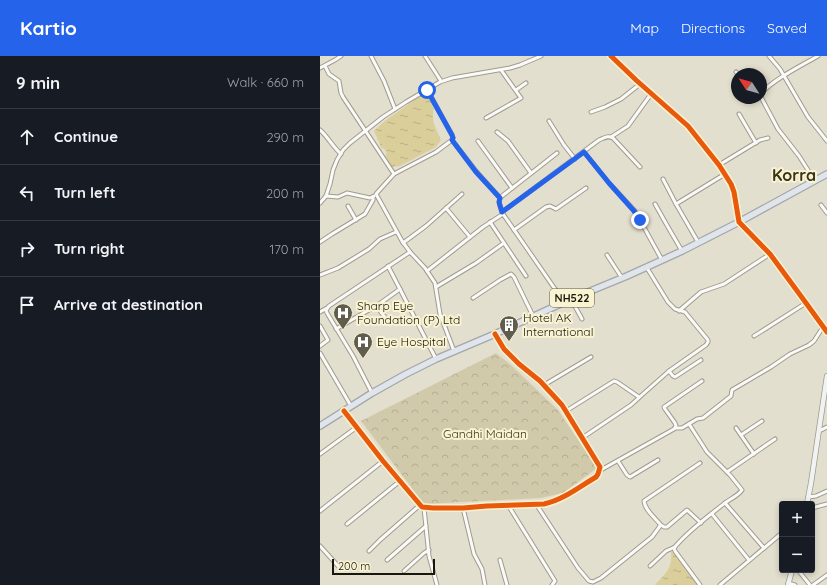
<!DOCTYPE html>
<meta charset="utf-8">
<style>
:root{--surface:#171b24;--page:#20242c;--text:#f1f3f6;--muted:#9ea1a6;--line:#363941;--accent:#2563eb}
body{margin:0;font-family:Quicksand,sans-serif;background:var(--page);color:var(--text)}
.controls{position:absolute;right:12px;bottom:12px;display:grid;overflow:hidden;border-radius:4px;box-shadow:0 2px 6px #0003}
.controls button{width:36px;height:36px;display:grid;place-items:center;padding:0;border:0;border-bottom:1px solid var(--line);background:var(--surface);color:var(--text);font:20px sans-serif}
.compass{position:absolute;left:411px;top:12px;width:36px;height:36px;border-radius:50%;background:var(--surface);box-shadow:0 2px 6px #0003;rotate:306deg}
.scale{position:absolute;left:12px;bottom:10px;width:103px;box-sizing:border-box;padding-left:4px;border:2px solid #19170b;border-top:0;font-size:11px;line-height:14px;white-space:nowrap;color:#19170b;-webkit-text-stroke:3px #f9f3d2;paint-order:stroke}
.stop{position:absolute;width:12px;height:12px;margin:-9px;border:3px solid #2563eb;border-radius:50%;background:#fff}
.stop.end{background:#2563eb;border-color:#fff;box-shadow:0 1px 4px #0008}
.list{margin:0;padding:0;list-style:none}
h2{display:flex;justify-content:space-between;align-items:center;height:52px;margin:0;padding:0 16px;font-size:17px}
h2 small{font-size:13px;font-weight:400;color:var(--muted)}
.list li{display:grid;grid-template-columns:26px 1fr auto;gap:12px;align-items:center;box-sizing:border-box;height:56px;padding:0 16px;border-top:1px solid var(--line)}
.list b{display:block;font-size:15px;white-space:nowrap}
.list em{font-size:13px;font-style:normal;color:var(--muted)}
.icon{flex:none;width:22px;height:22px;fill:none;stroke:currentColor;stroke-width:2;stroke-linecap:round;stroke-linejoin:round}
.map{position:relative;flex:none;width:507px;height:529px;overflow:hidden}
header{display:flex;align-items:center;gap:24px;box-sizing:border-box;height:56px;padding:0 20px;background:var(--accent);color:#fff}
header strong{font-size:19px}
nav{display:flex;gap:22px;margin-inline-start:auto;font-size:14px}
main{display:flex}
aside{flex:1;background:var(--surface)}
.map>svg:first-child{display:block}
</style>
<header>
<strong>Kartio</strong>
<nav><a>Map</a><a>Directions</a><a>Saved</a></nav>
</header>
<main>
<aside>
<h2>9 min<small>Walk · 660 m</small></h2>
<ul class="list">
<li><svg class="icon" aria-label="ahead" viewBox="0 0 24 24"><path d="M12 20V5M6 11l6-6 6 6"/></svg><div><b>Continue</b></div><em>290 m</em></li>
<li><svg class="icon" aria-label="left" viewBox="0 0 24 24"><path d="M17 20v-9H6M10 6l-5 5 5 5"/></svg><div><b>Turn left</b></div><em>200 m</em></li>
<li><svg class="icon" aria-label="right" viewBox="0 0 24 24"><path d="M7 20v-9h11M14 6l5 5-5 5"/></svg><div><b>Turn right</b></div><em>170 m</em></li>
<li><svg class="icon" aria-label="arrive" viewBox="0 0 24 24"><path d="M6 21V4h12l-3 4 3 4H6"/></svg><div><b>Arrive at destination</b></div></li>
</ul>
</aside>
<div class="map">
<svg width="507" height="529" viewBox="0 0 507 529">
<defs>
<pattern id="park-crowns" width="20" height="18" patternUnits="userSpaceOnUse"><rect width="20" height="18" fill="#d1caaa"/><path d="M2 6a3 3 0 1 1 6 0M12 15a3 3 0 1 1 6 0" fill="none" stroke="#b3ad91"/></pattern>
<pattern id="water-ripples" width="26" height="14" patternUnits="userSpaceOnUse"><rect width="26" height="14" fill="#dace9a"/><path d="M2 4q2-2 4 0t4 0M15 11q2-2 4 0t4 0" fill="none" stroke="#bab083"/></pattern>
</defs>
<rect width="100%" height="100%" fill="#e3dfce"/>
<polygon fill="url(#park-crowns)" points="176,297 191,309 238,354 277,412 243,437 221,442 104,448 41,365"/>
<g fill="url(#water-ripples)">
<path d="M106 36 114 53C110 63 117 75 121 84L116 91 80 110 72 111 65 99 67 98 64 92 62 93 54 75 66 64Z"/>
<path d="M354 494 377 529H335C345 518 353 512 351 496Z"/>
</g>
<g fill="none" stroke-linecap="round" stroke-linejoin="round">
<g stroke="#9f9c8f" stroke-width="5">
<g id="minor">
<polyline points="51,0 64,25 75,53"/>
<polyline points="105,0 121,25"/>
<polyline points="291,0 316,24 368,70 399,109 411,128 414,136 419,166 450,198 486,247 507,276"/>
<polyline points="449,0 460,13 488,61 507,85"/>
<polyline points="5,10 9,18 19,25 21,37 23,41 74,118"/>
<polyline points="0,12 15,4 21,0"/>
<polyline points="416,16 418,18"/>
<polyline points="107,33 132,79 133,82 132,84 116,96 74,118 56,138 82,185 90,196 105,212 115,227 120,258 134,295"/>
<polyline points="196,34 206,27"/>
<polyline points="271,56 285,51 301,43 320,28"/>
<polyline points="419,58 436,87"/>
<polyline points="166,62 201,42 181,14"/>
<polyline points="229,65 244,89 255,103"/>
<path d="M0 74C8 81 13 91 21 98"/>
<polyline points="177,76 188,85 211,117"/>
<polyline points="291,81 308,70 331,38"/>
<polyline points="132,84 156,115 180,142"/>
<polyline points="158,85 192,132"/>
<polyline points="264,96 289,127 315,155 342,204"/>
<polyline points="399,109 440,84 448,82"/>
<polyline points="343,123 356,148 378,186"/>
<path d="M495 125 479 100 458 73 442 43 441 39C446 27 486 7 498 0"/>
<polyline points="6,140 18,141 27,137 50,142 54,140"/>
<polyline points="0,147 6,140 10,128 13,114 17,104 23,94 30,87 63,61 86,46 120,26 132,22 190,12 200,9 221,0"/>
<polyline points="335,148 348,171 362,195"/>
<polyline points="356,148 405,118"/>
<polyline points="501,149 507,157"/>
<polyline points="28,150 36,164"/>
<polyline points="126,152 150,181"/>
<path d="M182 156C180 150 177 145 182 140L237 97"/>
<polyline points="170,166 206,220"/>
<polyline points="194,174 226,151 230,150 236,153 266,132"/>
<polyline points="0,186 12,178 45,158 53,144 53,141"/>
<polyline points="83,187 106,170 142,138"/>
<polyline points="287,199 302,222"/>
<polyline points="68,210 116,303"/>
<polyline points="107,215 163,171 183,158"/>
<polyline points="0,219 18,212 49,193 60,183 76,176"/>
<polyline points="116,231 156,207 184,187"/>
<polyline points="153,242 180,224 191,218 194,221 213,260"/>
<polyline points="251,243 262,263"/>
<path d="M244 246 183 158 182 156 279 84C284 82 288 79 293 82L320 111"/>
<polyline points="55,251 80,233"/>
<polyline points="359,255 381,236 404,228 450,198"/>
<polyline points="0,256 7,252"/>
<polyline points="0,270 8,284 0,290"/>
<polyline points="16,273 54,251 58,252 66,263"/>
<polyline points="434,280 486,247"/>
<polyline points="0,297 31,350"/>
<polyline points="349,315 353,320 355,321 381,304"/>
<polyline points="224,329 271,301"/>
<polyline points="52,337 33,300 7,257 6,254 9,250 90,196"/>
<path d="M24 355 63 405 102 451 113 452H143L167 450 224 448C243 444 259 431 276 421L278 418 280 411 242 349 220 325 199 308 184 293 175 278"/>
<polyline points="246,355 294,325 297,326 319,341"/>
<path d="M369 368 387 396 410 419 422 434C418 440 410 443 405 447 388 460 367 476 354 492L355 495 380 529"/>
<polyline points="355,372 362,372 377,363 383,362 411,340 412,334 451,311 470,298 489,289 494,285 503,271"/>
<polyline points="416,372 434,398"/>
<polyline points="499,375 507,371"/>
<polyline points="421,379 442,365"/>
<polyline points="262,382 311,349 323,338 349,315 386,289 388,286 388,284 365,256 355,253 348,246 327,212"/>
<polyline points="0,398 37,371"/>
<polyline points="298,405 307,419 310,421 338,404"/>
<polyline points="279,415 354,373 356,370 355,367 345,353 344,351 382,325"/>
<polyline points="407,416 455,383"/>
<polyline points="488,441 496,440 507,435"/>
<polyline points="405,447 444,492"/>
<path d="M216 448 258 512 269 525 273 526 281 522 332 481 340 470V468C334 461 325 454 324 445L380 407"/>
<polyline points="188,449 235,525 232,529"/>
<polyline points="104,452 109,500 117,529"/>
<polyline points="143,452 154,498 162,513 165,529"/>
<polyline points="492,452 507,448"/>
<polyline points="0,455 63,405"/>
<polyline points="392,458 429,504"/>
<polyline points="27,468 80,425"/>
<polyline points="341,469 344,471 347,471 367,454 381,467"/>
<polyline points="0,490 19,511"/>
<polyline points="49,495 60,484 100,449"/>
<polyline points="67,504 106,470"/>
<polyline points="180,504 187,529"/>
<polyline points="330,510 346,495 355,491"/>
<polyline points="478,514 490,529"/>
<polyline points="84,515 104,497 109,494"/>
<polyline points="468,527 475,529"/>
<polyline points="400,529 462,477"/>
<polyline points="493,529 507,519"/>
</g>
</g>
<g stroke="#9f9c8f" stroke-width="6">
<g id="secondary">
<polyline points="487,448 491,427 507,320"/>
<polyline points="468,529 472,514"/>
</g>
</g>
<g stroke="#a3a7aa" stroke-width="8">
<polyline id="trunk" points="0,370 52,337 86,318 116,303 175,278 251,243 307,220 362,195 419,166 507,118"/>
</g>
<use href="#minor" stroke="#fbfaf8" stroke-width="3"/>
<use href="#secondary" stroke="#f1f3f3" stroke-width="4.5"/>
<use href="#trunk" stroke="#e0e5eb" stroke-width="5.5"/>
<g stroke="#f9f3d2" stroke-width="8">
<g id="cycleway">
<polyline points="291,0 316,24 368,70 399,109 411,128 414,136 419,166 450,198 486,247 507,276"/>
<path d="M24 355 63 405 102 451 113 452H143L167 450 224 448C243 444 259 431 276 421L278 418 280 411 242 349 220 325 199 308 184 293 175 278"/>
</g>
</g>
<use href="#cycleway" stroke="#e8590c" stroke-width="5"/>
</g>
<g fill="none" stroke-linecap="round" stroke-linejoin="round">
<polyline stroke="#2563eb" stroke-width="5" points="107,34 132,79 133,82 132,84 156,116 180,142 179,146 182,156 264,96 289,127 314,155 320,164"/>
</g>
<defs>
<g id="hospital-pin" transform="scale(1)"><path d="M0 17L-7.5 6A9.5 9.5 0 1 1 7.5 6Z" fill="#605d4f" stroke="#f9f3d2"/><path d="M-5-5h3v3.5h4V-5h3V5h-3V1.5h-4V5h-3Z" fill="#fff"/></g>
<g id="building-pin" transform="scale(1)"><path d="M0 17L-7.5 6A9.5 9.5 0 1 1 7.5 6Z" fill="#605d4f" stroke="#f9f3d2"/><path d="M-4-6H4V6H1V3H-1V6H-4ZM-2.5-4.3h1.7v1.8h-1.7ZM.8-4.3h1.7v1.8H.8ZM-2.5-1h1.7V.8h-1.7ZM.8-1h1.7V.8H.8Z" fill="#fff"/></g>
</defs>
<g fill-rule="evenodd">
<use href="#hospital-pin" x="23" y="257"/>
<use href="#building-pin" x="189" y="269"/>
<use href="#hospital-pin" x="43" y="286"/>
</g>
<g text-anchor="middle" stroke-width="4" stroke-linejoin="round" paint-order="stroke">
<rect fill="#f9f3d2" stroke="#5c5947" stroke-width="1" x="230" y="233" width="44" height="18" rx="3"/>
<g font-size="11" font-weight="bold" fill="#19170b">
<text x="252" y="246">NH522</text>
</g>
<g font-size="12" fill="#19170b" stroke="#f9f3d2" text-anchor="start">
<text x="37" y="254">Sharp Eye<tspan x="37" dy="14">Foundation (P) Ltd</tspan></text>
<text x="203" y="266">Hotel AK<tspan x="203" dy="14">International</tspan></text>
<text x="57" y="290">Eye Hospital</text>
</g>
<g font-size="12" fill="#3b3416" stroke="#f9f3d2">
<text x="165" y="382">Gandhi Maidan</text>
</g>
<g font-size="16" font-weight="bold" fill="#393318" stroke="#f9f3d2">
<text x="474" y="125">Korra</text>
</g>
</g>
</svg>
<div class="controls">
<button>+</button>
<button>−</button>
</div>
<svg class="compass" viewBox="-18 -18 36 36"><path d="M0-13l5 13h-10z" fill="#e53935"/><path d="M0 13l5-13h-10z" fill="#9ea1a6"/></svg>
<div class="scale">200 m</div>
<div class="stop" style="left:107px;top:34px"></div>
<div class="stop end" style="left:320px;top:164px"></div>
</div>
</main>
